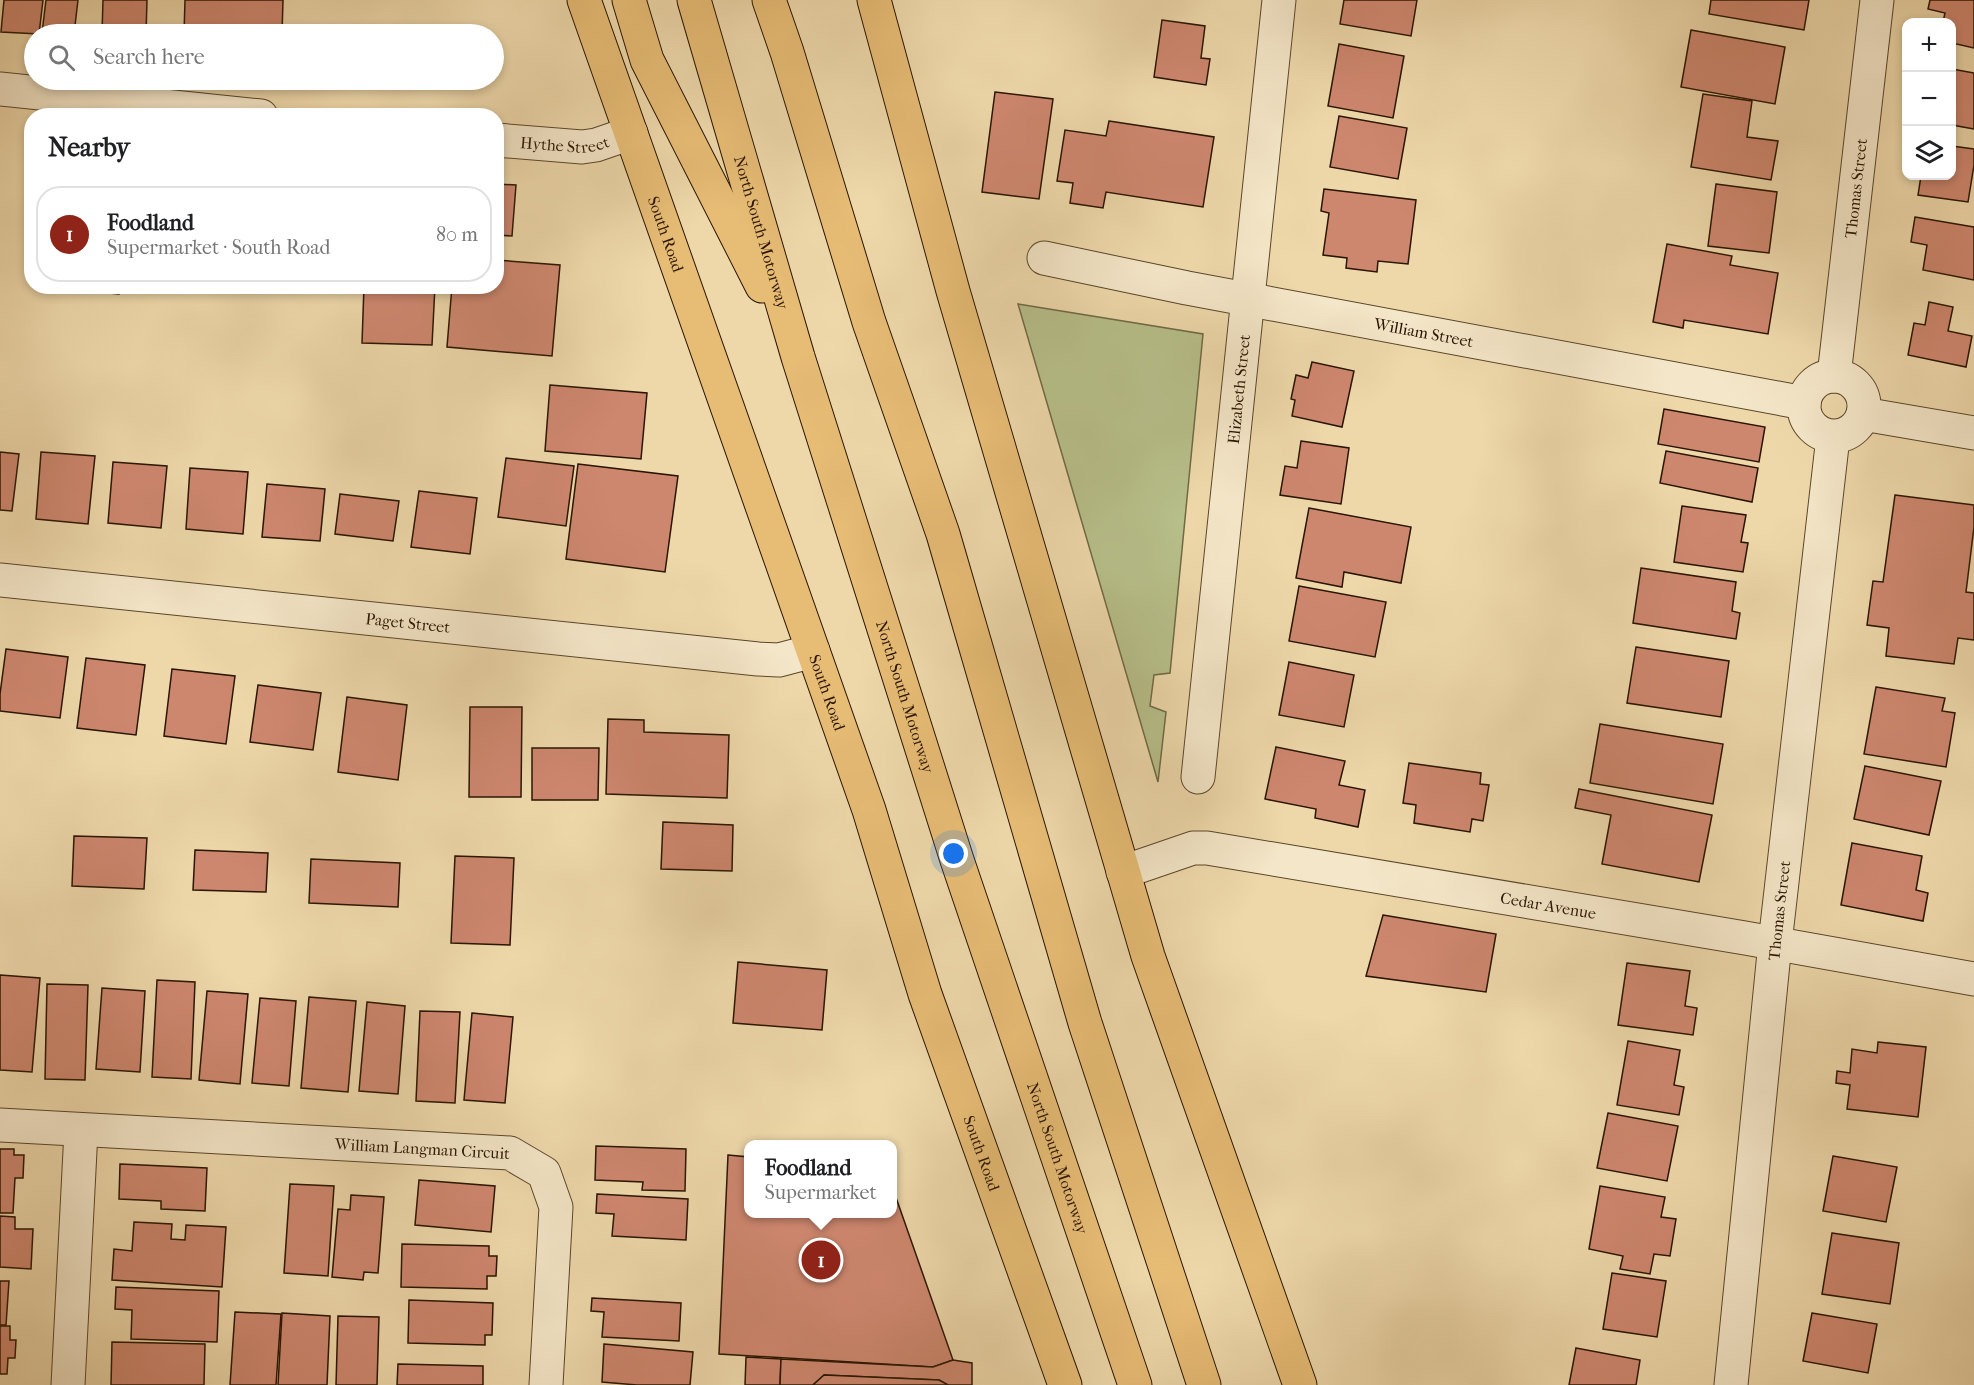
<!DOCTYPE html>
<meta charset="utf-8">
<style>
:root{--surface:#fff;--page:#f2f2f2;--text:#202124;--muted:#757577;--line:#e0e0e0;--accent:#8f2418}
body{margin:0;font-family:"IM FELL French Canon",serif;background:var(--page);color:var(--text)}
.controls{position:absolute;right:18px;top:18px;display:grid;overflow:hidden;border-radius:12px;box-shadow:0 3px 9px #0003}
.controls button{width:54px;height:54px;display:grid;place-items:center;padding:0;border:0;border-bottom:2px solid var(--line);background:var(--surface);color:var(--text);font:30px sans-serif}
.you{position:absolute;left:954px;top:854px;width:21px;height:21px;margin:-15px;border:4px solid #fff;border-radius:50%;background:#1a73e8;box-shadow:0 0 0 9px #1a73e833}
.badge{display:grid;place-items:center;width:39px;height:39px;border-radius:50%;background:var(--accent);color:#fff;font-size:20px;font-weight:700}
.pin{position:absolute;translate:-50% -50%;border:3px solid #fff;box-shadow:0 2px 6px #0006}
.popup{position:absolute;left:744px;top:1140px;width:153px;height:78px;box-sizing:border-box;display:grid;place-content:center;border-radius:12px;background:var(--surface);filter:drop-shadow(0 2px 4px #0005);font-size:20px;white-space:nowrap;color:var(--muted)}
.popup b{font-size:22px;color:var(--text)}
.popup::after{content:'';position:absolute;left:50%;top:100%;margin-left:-12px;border:12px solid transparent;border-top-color:var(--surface)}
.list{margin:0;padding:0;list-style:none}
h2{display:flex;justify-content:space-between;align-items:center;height:78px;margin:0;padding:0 24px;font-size:26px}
h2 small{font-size:20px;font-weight:400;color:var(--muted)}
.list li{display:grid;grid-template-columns:39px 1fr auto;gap:18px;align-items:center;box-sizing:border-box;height:96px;margin:0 12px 12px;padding:0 12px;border:2px solid var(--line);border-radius:24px}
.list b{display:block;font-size:22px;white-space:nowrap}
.list p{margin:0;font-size:20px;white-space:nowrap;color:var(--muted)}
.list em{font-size:20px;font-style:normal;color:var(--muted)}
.icon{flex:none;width:33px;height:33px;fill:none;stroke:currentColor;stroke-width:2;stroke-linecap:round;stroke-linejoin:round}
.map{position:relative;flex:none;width:1974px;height:1385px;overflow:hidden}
.search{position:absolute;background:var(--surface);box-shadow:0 3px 9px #0003;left:24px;top:24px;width:480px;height:66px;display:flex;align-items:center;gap:15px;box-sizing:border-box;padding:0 21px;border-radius:33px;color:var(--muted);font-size:22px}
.panel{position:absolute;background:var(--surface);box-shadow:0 3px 9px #0003;left:24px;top:108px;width:480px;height:186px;border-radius:24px}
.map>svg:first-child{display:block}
</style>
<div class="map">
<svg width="1974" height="1385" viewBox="0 0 1974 1385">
<rect width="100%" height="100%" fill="#eed8aa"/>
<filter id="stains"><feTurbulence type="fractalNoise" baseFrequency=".00333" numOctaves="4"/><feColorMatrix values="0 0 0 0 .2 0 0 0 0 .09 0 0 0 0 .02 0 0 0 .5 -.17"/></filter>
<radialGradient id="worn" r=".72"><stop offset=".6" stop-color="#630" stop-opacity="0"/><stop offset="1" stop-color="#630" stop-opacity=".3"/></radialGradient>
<polygon fill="#b7bf8a" stroke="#706a45" stroke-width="1.5" points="1018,304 1203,334 1170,673 1154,675 1150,706 1166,712 1158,782"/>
<g fill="#ce876f" stroke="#291500" stroke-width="1.5">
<polygon points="4,0 43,0 39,34 1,32"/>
<polygon points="46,0 78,0 74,34 42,33"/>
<polygon points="103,0 147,0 146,34 102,34"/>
<polygon points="185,0 283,0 282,34 184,34"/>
<polygon points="1344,0 1417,0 1411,36 1340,24"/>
<polygon points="1711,0 1809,0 1804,30 1709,14"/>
<polygon points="1930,0 1974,0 1974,48 1952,43 1952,22 1943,22 1945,13 1928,9"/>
<polygon points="1162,20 1205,26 1201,58 1210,59 1206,85 1154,77"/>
<polygon points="1691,30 1785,47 1775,104 1681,87"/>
<polygon points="1339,44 1404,56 1393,118 1328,106"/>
<polygon points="1952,69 1974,73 1974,129 1952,125"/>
<polygon points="995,92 1053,99 1039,199 982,192"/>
<polygon points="1703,94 1752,101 1747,137 1778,141 1771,180 1691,167"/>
<polygon points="1339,116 1407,128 1398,179 1330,167"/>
<polygon points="1109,121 1214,137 1203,207 1106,192 1103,208 1070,203 1073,183 1057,181 1065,130 1106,136"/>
<polygon points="1952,146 1974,149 1974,165 1968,202 1918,195 1921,176 1952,176"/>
<polygon points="496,184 516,185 512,236 496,235"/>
<polygon points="1716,184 1777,192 1769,253 1708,246"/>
<polygon points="1324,189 1416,200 1408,264 1378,261 1377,272 1346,268 1347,258 1323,255 1329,213 1321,211"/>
<polygon points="1915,217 1974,227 1974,280 1923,270 1927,245 1911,242"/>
<polygon points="1667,244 1732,256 1730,265 1778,273 1768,334 1684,320 1683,328 1653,322"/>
<polygon points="496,260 560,265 552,356 447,347 452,286 496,286"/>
<polygon points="66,286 120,286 119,294 65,289"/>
<polygon points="364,286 435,286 432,345 362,343"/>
<polygon points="1929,302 1953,307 1948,331 1972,336 1966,367 1908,355 1914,323 1925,325"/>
<polygon points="1312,362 1354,371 1342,427 1292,416 1295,400 1291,399 1296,375 1308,378"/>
<polygon points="550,385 647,393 641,459 545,451"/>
<polygon points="1664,409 1765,427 1759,462 1658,444"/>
<polygon points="1301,441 1349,448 1341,504 1280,495 1285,466 1297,468"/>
<polygon points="1666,451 1758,468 1752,502 1660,483"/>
<polygon points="0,452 19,454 12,511 0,510"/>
<polygon points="41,452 95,456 88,524 36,519"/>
<polygon points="506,458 574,466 566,526 498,517"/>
<polygon points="113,462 167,466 161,528 108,523"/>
<polygon points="578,464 678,476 665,572 566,559"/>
<polygon points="190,468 248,472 243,534 186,529"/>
<polygon points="267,484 325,489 320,541 262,537"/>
<polygon points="419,491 477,498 470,554 411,547"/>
<polygon points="340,494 399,501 393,541 335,534"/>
<polygon points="1895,495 1974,505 1974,527 1966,592 1974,593 1974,640 1958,638 1954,664 1886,656 1889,628 1867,625 1873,581 1883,582"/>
<polygon points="1682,506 1746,515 1741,542 1748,543 1743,572 1674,562"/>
<polygon points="1309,508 1411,527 1401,583 1344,572 1342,587 1296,578"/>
<polygon points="1641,568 1736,582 1732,611 1740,613 1736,639 1633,623"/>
<polygon points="1299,586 1386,602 1375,657 1289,641"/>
<polygon points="1636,647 1729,661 1721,717 1627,703"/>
<polygon points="6,649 68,657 60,718 0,711 0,694"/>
<polygon points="86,658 145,665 136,735 77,728"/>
<polygon points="1289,662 1354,675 1344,727 1279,715"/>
<polygon points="172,669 235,676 226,744 164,736"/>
<polygon points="258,685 321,693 313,750 250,742"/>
<polygon points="1876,687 1945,698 1942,711 1955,713 1946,767 1864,754"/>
<polygon points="347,697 407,705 398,780 338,772"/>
<polygon points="470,707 522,707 521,797 469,797"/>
<polygon points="608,719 644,720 644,732 729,735 727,798 606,794"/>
<polygon points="1600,724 1723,744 1713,804 1590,783"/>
<polygon points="1276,747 1345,761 1339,785 1365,790 1358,827 1315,818 1316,809 1265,799"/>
<polygon points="532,748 599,748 598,800 532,800"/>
<polygon points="1409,763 1481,773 1480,784 1489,785 1483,821 1472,819 1470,832 1414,823 1416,805 1403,803"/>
<polygon points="1865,766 1941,781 1929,835 1854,819"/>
<polygon points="1579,789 1712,815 1699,882 1602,864 1611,815 1575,808"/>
<polygon points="663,822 733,825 732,871 661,869"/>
<polygon points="74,836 147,838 144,889 72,886"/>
<polygon points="1852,843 1922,856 1916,890 1928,893 1923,921 1841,905"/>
<polygon points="195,850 268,853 266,892 193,890"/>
<polygon points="455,856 514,858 510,945 451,943"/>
<polygon points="311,859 400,863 398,907 309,903"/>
<polygon points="1383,915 1496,934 1486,992 1366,976"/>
<polygon points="738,962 827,970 822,1030 733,1023"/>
<polygon points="1627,963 1690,971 1685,1006 1697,1008 1693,1035 1618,1025"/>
<polygon points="0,975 40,978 32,1072 0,1070"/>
<polygon points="157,980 195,982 191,1079 152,1077"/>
<polygon points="47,984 88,985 85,1080 45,1079"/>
<polygon points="102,988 145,991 140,1072 96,1069"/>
<polygon points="207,991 248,994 240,1084 199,1080"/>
<polygon points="309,997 356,1001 348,1092 301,1088"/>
<polygon points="260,998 296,1001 289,1086 252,1083"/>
<polygon points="367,1002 405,1006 398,1094 359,1091"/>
<polygon points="420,1011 460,1012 455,1103 416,1101"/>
<polygon points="472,1013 513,1017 505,1103 464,1100"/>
<polygon points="1628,1041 1680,1050 1674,1085 1684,1087 1679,1115 1617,1105"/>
<polygon points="1878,1042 1926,1047 1918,1117 1847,1109 1850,1085 1836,1083 1837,1071 1850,1073 1852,1049 1877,1053"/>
<polygon points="1608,1113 1678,1126 1667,1181 1597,1168"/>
<polygon points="596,1146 686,1149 685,1191 642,1190 643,1182 595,1180"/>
<polygon points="0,1149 14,1149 14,1155 24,1155 23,1178 15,1178 13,1213 0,1213"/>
<polygon points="728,1155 749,1157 749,1214 893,1214 893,1189 953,1360 933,1367 719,1354"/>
<polygon points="1833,1156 1897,1167 1886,1222 1823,1211"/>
<polygon points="120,1164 207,1168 205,1211 161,1209 161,1201 119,1199"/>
<polygon points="419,1180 495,1186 491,1232 415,1225"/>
<polygon points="290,1184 334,1186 328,1276 284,1273"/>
<polygon points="1600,1186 1665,1197 1661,1217 1676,1219 1670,1256 1654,1254 1650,1274 1620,1269 1623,1256 1589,1249"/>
<polygon points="597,1194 688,1199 686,1240 612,1236 614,1214 596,1213"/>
<polygon points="351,1195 384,1197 378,1273 364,1272 363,1280 332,1277 338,1209 350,1210"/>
<polygon points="0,1216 15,1217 15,1229 33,1229 31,1269 0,1267"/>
<polygon points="134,1222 172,1224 171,1239 185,1240 186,1225 226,1227 222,1287 112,1280 114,1249 132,1251"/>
<polygon points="1832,1233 1899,1243 1890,1304 1822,1294"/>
<polygon points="402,1244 489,1246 489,1256 497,1256 496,1276 487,1276 487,1289 401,1287"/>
<polygon points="1612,1273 1666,1281 1657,1337 1603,1329"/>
<polygon points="0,1281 9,1281 6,1325 0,1325"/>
<polygon points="116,1287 219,1291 217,1342 131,1339 132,1310 115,1309"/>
<polygon points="592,1298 681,1303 679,1341 602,1337 604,1312 591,1311"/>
<polygon points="409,1300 493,1303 492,1335 485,1335 485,1345 408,1343"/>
<polygon points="235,1312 281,1314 276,1385 230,1385"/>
<polygon points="282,1313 330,1316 327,1385 278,1385"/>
<polygon points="1812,1313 1877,1324 1868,1373 1803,1361"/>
<polygon points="338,1316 379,1317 377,1385 336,1385"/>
<polygon points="0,1326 10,1326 10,1340 16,1340 15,1358 8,1358 7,1374 0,1374"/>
<polygon points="112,1342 205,1344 204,1385 111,1385"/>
<polygon points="604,1344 693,1352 690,1385 637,1385 602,1382"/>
<polygon points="1576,1348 1640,1360 1636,1385 1569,1385"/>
<polygon points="746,1357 781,1359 780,1385 745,1385"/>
<polygon points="781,1359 933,1367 953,1360 972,1363 972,1385 948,1385 939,1380 824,1375 813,1385 780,1385"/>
<polygon points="398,1364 483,1366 483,1385 397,1385"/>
<polygon points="824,1375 939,1380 948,1385 813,1385"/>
</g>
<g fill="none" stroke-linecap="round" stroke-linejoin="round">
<g stroke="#5a462a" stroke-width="35">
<g id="minor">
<polyline points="0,89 261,116"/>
<path id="s1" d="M496 140 582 147 596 145 631 133"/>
<path id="s2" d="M1044 258 1187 288 1804 403"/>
<circle cx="1834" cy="406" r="30"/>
<path id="s3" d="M1834 376 1877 0"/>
<polyline points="1863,414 1974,433"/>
<path id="s4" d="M0 580 758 659 779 660 813 651"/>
<path id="s5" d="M1198 777 1279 0"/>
<path id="s6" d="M1123 872 1193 848H1207L1745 938 1974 979"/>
<path id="s7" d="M0 1125 510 1153 544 1173 556 1207 546 1385"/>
<polyline points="68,1385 81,1131"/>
<path id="s8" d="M1731 1385 1775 943 1833 437"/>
</g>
</g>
<g stroke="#291500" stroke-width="35">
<g id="major">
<path id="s9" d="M584 0 869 810 925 994 1065 1385"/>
<polyline points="874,0 953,291 1148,956 1300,1385"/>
</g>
</g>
<g stroke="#291500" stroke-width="35">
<g id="highway">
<polyline points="629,0 647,60 762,286"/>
<path id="s10" d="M694 0 798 357 957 860 1135 1385"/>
<polyline points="769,0 787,52 869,322 943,534 1085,1023 1204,1385"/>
</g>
</g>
<use href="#minor" stroke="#f4e6c8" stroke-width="33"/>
<use href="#major" stroke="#e7bc75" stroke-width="33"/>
<use href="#highway" stroke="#e7bc75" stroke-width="33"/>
</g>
<g text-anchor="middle" stroke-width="6" stroke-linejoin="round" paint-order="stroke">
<g font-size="16" fill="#291500" stroke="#f4e6c8">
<text dy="6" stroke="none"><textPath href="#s1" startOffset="69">Hythe Street</textPath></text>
<text dy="6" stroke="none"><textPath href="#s3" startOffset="189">Thomas Street</textPath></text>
<text dy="6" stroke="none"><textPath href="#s10" startOffset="242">North South Motorway</textPath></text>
<text dy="6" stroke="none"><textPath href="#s9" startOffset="248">South Road</textPath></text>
<text dy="6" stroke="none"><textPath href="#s2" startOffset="387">William Street</textPath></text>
<text dy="6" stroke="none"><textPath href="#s5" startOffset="390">Elizabeth Street</textPath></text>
<text dy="6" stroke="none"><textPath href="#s4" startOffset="410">Paget Street</textPath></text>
<text dy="6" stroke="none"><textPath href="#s9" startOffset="734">South Road</textPath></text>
<text dy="6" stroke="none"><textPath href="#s10" startOffset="728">North South Motorway</textPath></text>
<text dy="6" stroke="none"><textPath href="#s6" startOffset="434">Cedar Avenue</textPath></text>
<text dy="6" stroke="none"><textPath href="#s8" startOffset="477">Thomas Street</textPath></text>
<text dy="6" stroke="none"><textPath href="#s7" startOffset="423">William Langman Circuit</textPath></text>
<text dy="6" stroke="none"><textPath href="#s9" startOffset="1220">South Road</textPath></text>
<text dy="6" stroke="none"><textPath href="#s10" startOffset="1214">North South Motorway</textPath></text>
</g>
</g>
<rect width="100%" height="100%" filter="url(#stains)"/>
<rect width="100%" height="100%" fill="url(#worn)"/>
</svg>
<div class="controls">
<button>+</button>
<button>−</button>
<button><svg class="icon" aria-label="layers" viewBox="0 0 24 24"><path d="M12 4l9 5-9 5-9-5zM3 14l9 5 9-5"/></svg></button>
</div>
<div class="you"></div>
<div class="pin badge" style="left:821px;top:1260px">1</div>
<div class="popup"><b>Foodland</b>Supermarket</div>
<div class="search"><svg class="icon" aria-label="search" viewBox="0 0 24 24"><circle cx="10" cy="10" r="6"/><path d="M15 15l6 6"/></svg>Search here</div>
<section class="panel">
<h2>Nearby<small></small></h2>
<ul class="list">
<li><span class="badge">1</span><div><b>Foodland</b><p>Supermarket · South Road</p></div><em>80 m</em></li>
</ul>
</section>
</div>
